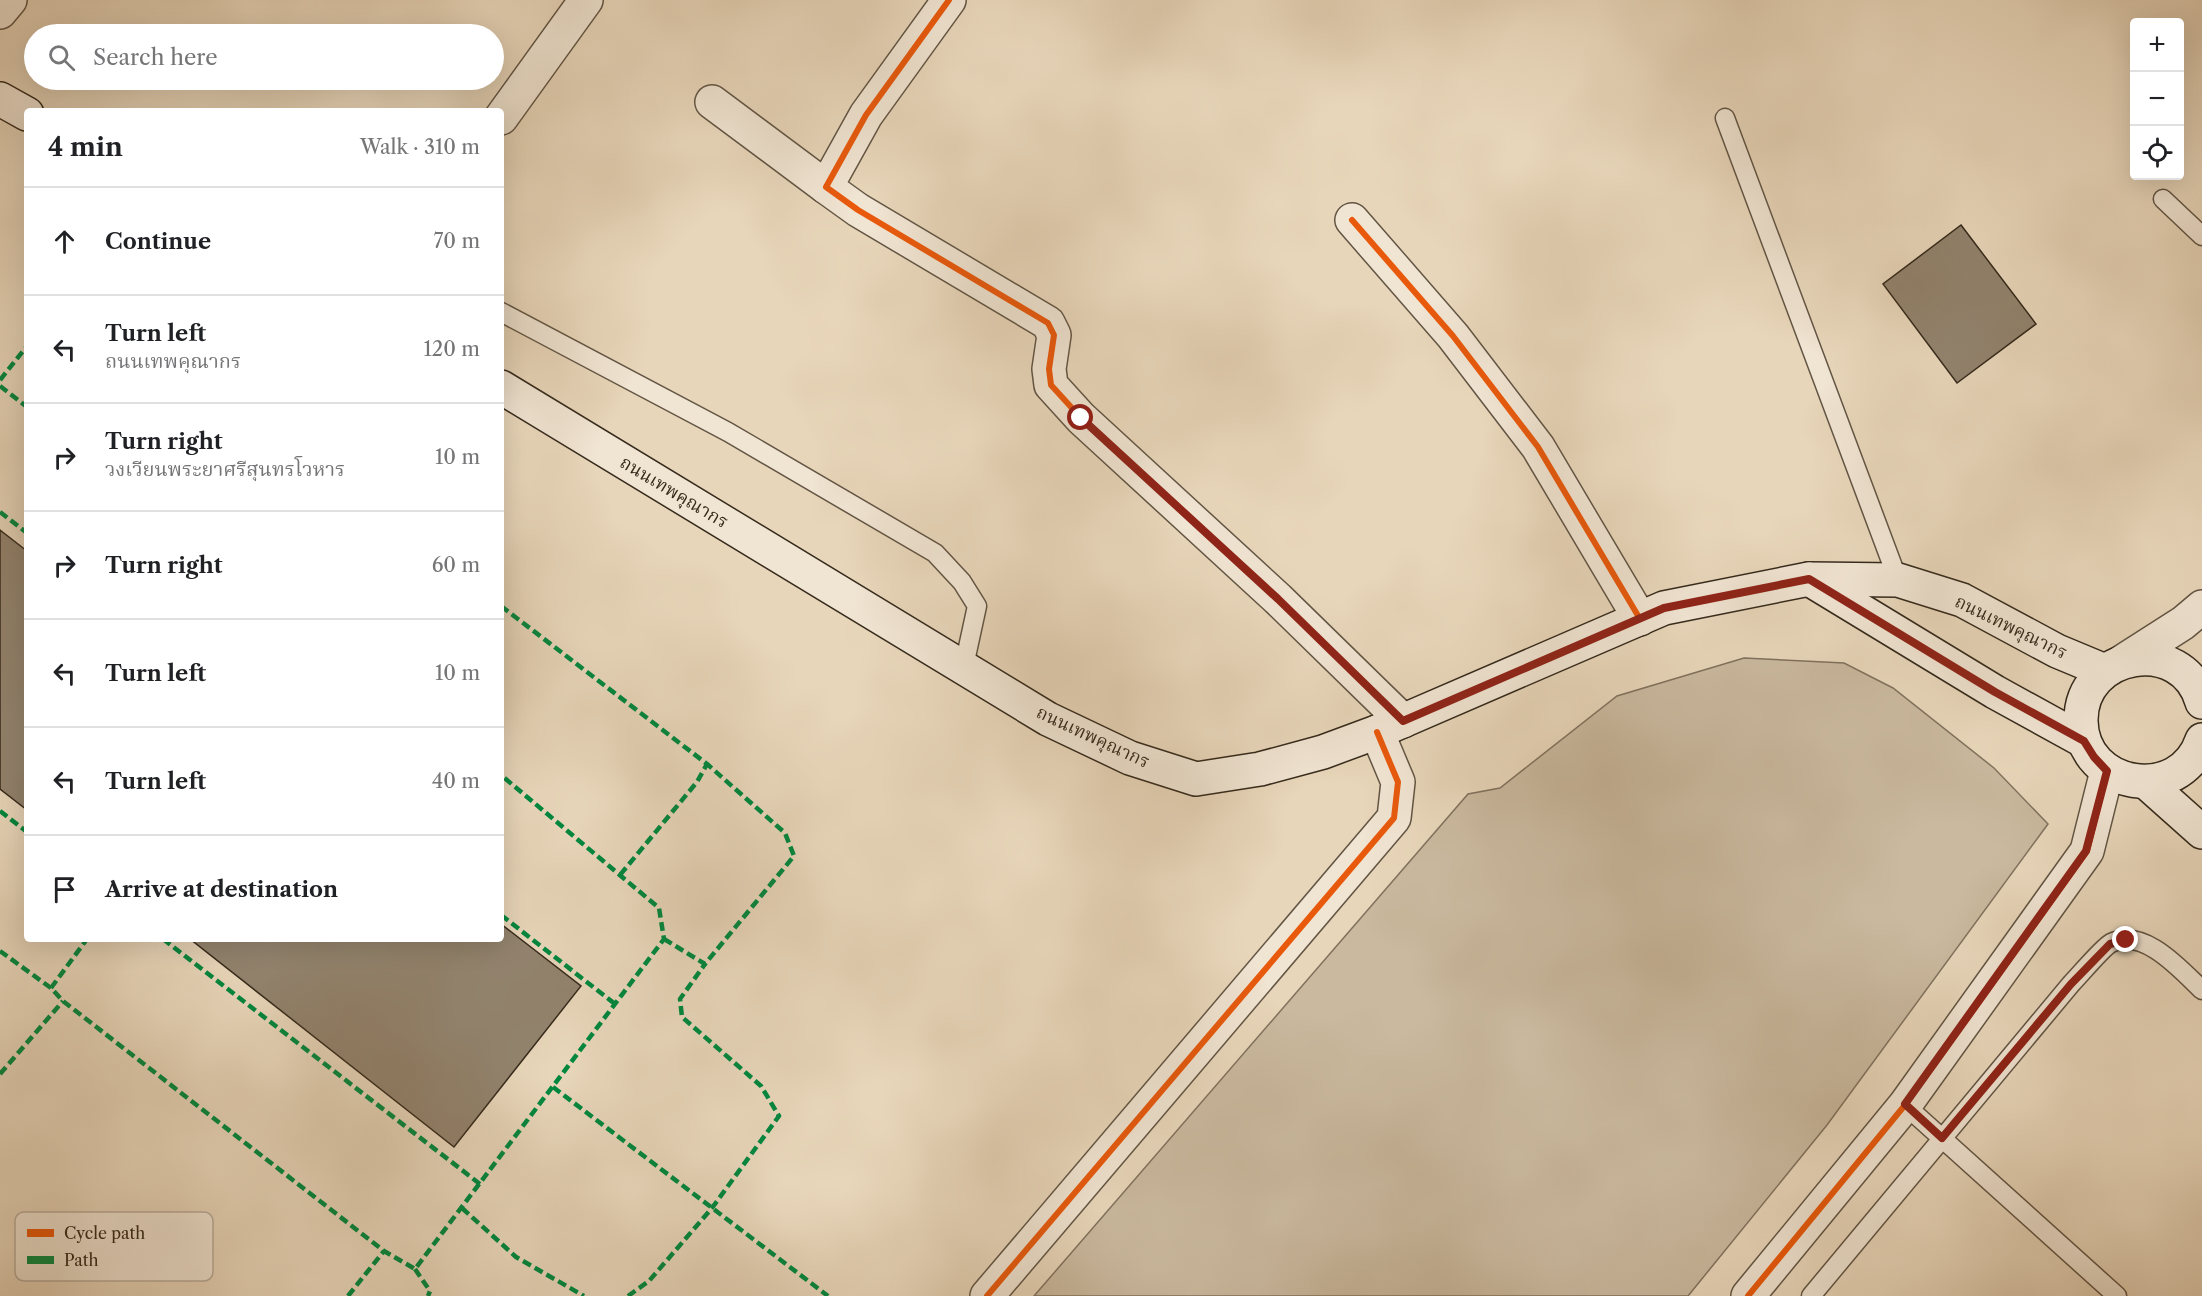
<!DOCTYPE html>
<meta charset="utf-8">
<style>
:root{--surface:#fff;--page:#f6f6f6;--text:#202124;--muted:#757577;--line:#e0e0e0}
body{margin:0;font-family:"Libre Caslon Text","Noto Serif Thai",serif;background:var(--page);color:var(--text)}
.controls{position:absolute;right:18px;top:18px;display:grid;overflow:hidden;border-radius:6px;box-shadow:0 6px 24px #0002}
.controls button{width:54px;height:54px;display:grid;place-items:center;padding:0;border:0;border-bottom:2px solid var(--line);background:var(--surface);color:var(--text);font:30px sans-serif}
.stop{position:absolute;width:18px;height:18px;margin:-14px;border:4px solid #8f2418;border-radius:50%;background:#fff}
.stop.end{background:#8f2418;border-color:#fff;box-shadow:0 2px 6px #0008}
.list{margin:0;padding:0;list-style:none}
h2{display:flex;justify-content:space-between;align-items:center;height:78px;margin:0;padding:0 24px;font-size:26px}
h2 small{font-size:20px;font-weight:400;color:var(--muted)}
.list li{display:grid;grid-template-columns:39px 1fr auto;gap:18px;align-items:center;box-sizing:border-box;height:108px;padding:0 24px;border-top:2px solid var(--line)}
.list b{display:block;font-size:22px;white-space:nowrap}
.list p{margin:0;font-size:20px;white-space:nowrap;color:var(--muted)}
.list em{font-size:20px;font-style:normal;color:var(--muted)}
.icon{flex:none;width:33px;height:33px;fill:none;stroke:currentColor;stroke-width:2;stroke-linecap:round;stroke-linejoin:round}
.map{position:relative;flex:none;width:2202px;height:1296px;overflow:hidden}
.search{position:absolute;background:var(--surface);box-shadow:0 6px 24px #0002;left:24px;top:24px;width:480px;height:66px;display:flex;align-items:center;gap:15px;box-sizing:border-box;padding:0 21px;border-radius:33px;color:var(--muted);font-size:22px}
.panel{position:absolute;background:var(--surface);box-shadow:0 6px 24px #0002;left:24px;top:108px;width:480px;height:834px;border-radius:6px}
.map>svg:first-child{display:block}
</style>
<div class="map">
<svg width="2202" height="1296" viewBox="0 0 2202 1296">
<rect width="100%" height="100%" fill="#e8d6ba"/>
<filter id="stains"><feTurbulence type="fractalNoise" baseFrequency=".00333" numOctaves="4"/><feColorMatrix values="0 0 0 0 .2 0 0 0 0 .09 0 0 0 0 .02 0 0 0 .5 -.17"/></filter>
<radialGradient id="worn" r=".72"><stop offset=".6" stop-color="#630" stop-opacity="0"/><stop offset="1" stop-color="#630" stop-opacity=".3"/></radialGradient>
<polygon fill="#cab99f" stroke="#80725e" stroke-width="1.5" points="1744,658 1844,663 1893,688 1994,768 2048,824 1827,1125 1688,1296 1034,1296 1468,794 1500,788 1617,696"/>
<g fill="#92836e" stroke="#352a1c" stroke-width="1.5">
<polygon points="1961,225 2036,324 1957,383 1883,284"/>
<polygon points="0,530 27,551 27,810 0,789"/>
<polygon points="501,924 581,986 454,1147 190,939 501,939"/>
</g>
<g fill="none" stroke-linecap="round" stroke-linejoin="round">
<g stroke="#625544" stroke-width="21">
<g id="service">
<polyline points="1725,118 1898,580"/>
<polyline points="2163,199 2202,236"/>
<polyline points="501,312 728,432 935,553 962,582 977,606 964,666"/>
<polyline points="1905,1105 2117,1296"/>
<path d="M1811 1296 2071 984C2080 975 2102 948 2111 943 2144 927 2181 970 2202 990"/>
</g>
</g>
<g stroke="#625544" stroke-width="36">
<g id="minor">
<polyline points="949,0 866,115 826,187 858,210 1048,323 1054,335 1049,369 1051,385 1081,418 1278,599 1403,721"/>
<polyline points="0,12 10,0"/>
<polyline points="712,102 826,187"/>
<polyline points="501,118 586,0"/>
<polyline points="1352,220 1453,336 1538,447 1640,619"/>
<polyline points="987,1296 1394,818 1398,782 1377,732"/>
<polyline points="1748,1296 1905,1105 2087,851 2107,771"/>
</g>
</g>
<g stroke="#625544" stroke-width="36">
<polyline id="tertiary" points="2122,662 2183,623 2202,607"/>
</g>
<g stroke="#352a1c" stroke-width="36">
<g id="secondary">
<polyline points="0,99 27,114"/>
<polyline points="501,387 1048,719 1130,758 1196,779 1260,769 1323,752 1377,732 1664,608 1809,579 1898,580 1962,600 2057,651 2105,671"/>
<polyline points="1809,579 1995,692 2084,741"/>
<path d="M2202 702C2183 634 2080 651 2081 721 2082 789 2180 805 2202 740"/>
<polyline points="2147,783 2202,832"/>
</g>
</g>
<use href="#service" stroke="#f0e4d2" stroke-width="18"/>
<use href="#minor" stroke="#f0e4d2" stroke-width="33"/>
<use href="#tertiary" stroke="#f0e4d2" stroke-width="33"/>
<use href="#secondary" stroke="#f0e4d2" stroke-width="33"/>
<g stroke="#00873e" stroke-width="4.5" stroke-dasharray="9 4.5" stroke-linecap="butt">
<polyline points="0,380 27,346"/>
<polyline points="0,386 27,407"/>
<polyline points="0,512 27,533"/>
<polyline points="501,606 707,764 697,782 620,875"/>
<polyline points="0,811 27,832"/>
<polyline points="501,915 615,1004"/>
<polyline points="163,939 480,1184"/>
<polyline points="664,939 705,964 794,856 785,833 707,764"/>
<polyline points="0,951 51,988 63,1001 384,1251 415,1269 664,939 659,908 501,775"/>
<polyline points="51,988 87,939"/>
<polyline points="0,1074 63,1001"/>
<polyline points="553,1087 828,1296"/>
<polyline points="462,1208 516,1257 584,1296"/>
<polyline points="415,1269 430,1291 428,1296"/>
<polyline points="348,1296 384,1251"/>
<polyline points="628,1296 649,1281 712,1208 779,1116 761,1086 682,1017 680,999 705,964"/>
</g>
<g stroke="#f0e4d2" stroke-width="10">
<g id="cycleway">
<polyline points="949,0 866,115 826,187 858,210 1048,323 1054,335 1049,369 1051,385 1081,418 1278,599 1403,721"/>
<polyline points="1352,220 1453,336 1538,447 1640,619"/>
<polyline points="987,1296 1394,818 1398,782 1377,732"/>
<polyline points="1748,1296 1905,1105 2087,851 2107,771"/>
</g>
</g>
<use href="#cycleway" stroke="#e8590c" stroke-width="6"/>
</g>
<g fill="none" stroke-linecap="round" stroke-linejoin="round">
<polyline stroke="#8f2418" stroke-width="8" points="1081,418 1278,599 1403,721 1664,608 1809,579 1995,692 2084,741 2094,757 2107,771 2086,851 1905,1104 1942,1138 2071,984 2110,944 2126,940"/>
</g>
<g text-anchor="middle" stroke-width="4.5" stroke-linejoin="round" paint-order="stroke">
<g font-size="18" fill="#352a1c" stroke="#f0e4d2">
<text transform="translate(674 492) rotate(31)" y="6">ถนนเทพคุณากร</text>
<text transform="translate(2011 627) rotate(26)" y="6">ถนนเทพคุณากร</text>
<text transform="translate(1093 737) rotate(25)" y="6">ถนนเทพคุณากร</text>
</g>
</g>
<rect x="15" y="1212" width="198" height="69" rx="9" fill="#f0e4d2" stroke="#b8ac9b" stroke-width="1.5"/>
<rect x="27" y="1229" width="27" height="8" fill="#e8590c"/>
<rect x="27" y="1256" width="27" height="8" fill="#00873e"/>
<g font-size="16" fill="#352a1c">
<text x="64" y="1239">Cycle path</text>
<text x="64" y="1266">Path</text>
</g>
<rect width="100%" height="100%" filter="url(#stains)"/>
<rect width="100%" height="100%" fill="url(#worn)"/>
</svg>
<div class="controls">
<button>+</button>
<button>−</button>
<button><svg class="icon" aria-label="locate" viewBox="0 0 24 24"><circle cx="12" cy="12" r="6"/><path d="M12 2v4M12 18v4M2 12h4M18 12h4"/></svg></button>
</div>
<div class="stop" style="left:1081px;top:418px"></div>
<div class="stop end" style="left:2126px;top:940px"></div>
<div class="search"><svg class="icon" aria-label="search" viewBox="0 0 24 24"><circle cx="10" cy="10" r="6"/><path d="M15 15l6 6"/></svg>Search here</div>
<section class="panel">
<h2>4 min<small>Walk · 310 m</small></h2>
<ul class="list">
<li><svg class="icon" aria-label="ahead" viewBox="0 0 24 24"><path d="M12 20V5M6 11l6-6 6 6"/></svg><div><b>Continue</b></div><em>70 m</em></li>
<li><svg class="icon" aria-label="left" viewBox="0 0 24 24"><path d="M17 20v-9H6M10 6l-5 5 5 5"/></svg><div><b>Turn left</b><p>ถนนเทพคุณากร</p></div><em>120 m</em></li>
<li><svg class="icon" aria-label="right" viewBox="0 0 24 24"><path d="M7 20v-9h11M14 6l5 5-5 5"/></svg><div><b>Turn right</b><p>วงเวียนพระยาศรีสุนทรโวหาร</p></div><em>10 m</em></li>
<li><svg class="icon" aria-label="right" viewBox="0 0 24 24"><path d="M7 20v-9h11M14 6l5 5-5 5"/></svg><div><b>Turn right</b></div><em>60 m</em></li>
<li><svg class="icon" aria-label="left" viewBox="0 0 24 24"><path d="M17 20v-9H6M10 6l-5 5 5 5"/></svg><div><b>Turn left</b></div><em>10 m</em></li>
<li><svg class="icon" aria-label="left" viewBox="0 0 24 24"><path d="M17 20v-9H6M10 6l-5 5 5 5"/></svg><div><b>Turn left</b></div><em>40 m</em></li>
<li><svg class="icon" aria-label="arrive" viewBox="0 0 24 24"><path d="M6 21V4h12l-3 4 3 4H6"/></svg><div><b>Arrive at destination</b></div></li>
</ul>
</section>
</div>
